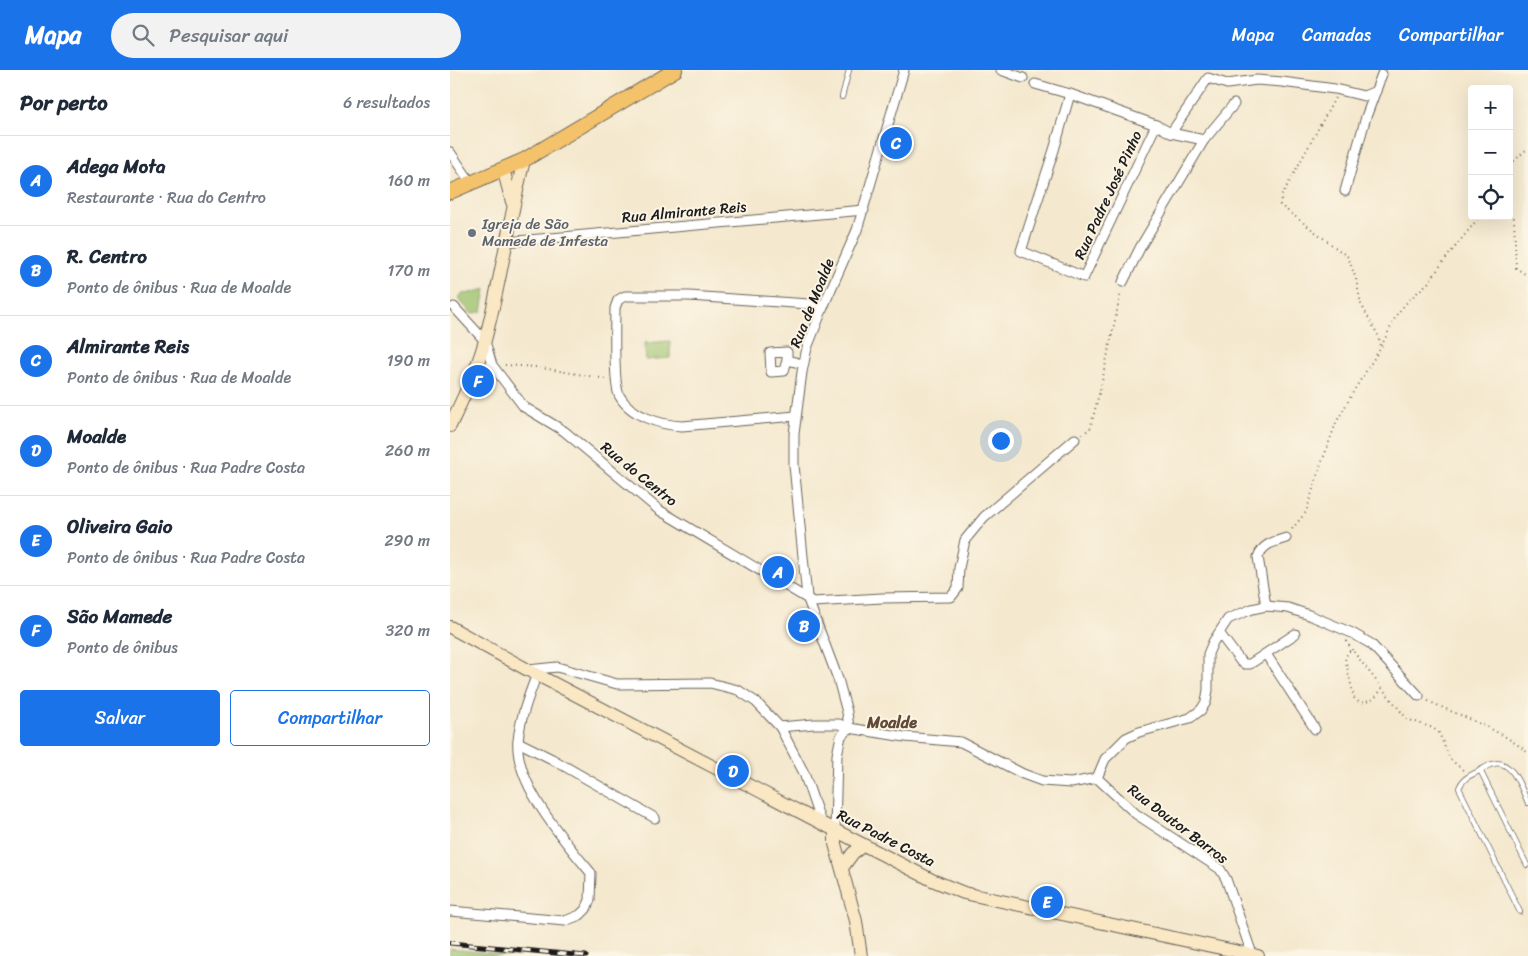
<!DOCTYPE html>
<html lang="pt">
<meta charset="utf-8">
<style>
:root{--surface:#fff;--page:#f2f2f3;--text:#1f2937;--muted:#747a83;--line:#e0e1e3;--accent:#1a73e8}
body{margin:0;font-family:Sriracha,sans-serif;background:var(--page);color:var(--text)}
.controls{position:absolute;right:15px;top:15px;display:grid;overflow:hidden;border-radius:5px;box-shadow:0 5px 20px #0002}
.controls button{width:45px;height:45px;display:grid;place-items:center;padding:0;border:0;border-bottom:1px solid var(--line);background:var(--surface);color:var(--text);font:25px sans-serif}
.you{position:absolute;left:550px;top:370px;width:18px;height:18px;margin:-12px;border:4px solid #fff;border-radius:50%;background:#1a73e8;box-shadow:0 0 0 8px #1a73e833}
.badge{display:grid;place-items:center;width:32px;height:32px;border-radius:50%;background:var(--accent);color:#fff;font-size:16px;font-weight:700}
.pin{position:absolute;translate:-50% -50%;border:2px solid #fff;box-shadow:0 1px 5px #0006}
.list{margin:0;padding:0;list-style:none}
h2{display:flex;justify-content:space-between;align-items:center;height:65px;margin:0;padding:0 20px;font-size:21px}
h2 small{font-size:16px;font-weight:400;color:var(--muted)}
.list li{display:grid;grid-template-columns:32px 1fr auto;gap:15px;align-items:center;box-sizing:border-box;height:90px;padding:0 20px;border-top:1px solid var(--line)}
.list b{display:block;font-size:19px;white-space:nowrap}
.list p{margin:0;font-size:16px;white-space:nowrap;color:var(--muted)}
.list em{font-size:16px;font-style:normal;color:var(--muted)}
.actions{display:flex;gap:10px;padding:15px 20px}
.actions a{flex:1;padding:11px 0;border:1px solid var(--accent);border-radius:5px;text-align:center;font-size:18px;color:var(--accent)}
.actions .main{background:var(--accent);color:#fff}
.icon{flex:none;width:28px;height:28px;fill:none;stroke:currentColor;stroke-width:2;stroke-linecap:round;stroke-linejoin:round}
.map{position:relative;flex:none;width:1078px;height:886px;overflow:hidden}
header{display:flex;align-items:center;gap:30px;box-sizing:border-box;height:70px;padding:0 25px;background:var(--accent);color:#fff}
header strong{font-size:24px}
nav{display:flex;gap:28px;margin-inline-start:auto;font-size:18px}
.search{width:350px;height:45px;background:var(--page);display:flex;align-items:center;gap:12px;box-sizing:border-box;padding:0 18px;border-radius:28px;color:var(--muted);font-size:19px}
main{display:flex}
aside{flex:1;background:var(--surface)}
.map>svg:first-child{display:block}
</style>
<header>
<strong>Mapa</strong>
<div class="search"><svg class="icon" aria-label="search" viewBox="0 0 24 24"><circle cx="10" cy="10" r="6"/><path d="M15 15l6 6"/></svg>Pesquisar aqui</div>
<nav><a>Mapa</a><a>Camadas</a><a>Compartilhar</a></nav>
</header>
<main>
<aside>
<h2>Por perto<small>6 resultados</small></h2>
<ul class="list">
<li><span class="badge">A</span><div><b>Adega Mota</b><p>Restaurante · Rua do Centro</p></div><em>160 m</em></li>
<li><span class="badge">B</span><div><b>R. Centro</b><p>Ponto de ônibus · Rua de Moalde</p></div><em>170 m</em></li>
<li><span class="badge">C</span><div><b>Almirante Reis</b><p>Ponto de ônibus · Rua de Moalde</p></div><em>190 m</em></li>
<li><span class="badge">D</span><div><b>Moalde</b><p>Ponto de ônibus · Rua Padre Costa</p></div><em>260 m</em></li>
<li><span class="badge">E</span><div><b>Oliveira Gaio</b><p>Ponto de ônibus · Rua Padre Costa</p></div><em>290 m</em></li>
<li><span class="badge">F</span><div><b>São Mamede</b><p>Ponto de ônibus</p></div><em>320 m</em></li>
</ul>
<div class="actions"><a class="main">Salvar</a><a>Compartilhar</a></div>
</aside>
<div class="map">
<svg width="1078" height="886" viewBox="0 0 1078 886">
<rect width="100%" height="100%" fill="#fcf5e5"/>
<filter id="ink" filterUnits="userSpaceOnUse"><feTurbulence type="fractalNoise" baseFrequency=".02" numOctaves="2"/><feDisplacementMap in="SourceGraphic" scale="10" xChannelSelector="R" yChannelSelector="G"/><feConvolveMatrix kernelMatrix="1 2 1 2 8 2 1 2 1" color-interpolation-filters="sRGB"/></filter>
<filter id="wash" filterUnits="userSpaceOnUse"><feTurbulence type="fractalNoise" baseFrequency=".0096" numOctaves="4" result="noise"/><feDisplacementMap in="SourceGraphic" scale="20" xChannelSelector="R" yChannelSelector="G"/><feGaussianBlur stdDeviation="1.12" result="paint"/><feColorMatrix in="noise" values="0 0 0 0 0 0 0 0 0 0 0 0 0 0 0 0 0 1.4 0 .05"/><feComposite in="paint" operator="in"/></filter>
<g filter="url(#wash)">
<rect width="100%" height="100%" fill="#f4e8ce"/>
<g fill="#9cc26d" stroke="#5c6f44">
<polygon points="36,219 32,241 22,244 8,228 14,223 16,224"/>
<polygon points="220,271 220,288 196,290 195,273"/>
<polygon points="0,879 70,886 0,886"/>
</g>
</g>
<g filter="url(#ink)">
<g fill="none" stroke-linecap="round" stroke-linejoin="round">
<g stroke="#68635a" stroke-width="6">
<g id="lane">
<polyline points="392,27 399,0"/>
<polyline points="1030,700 1077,795"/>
<path d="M1070 842 1009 718C1013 708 1019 706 1029 701 1033 699 1038 695 1043 694 1062 688 1072 720 1078 733"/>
</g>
</g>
<g stroke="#68635a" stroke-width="11">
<g id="street">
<polyline points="551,0 573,8"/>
<polyline points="585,14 620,24 706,55 721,63 754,70"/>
<polyline points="620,24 604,80 571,181 634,207 706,55"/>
<polyline points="721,63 758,8 777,14 807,10 832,12 885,19 914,26 926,21"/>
<polyline points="0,82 21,113"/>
<polyline points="895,121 916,47 932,4"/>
<polyline points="56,172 414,140"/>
<polyline points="673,212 691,176 754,70 784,34"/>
<polyline points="4,237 35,271 42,295 74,337 114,361 209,440 363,532 432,528 501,527 508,518 509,498 515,470 534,447 625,369"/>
<polyline points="337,290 334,301 321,302 320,283 337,282 337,290 353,294"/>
<path d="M346 346 232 356C211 355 180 346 169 325 163 312 165 255 165 238L168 230 175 226H239L374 235"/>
<path d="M816 536 808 487C813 474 823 472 836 468"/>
<polyline points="770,564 791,592 795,594 800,594 845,564"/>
<polyline points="816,584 865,659"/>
<polyline points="78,600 107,597 167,614 260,613 288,620 306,632 330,657 364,654 389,654 399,658 455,667 511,672 573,704 592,711 621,713 647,708"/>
<polyline points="330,657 354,703 371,753"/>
<polyline points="399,658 397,642 388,609 357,527 344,395 344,364 352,302 357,278 374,235 407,160 454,0"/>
<polyline points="68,672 102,689 205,748"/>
<polyline points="647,708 655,689 676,668 689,662 740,648 751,640 756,632 758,620 758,584 763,572 778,549 802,539 816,536 838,538 859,545 902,563 921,574 969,626"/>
<polyline points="647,708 686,744 770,799 776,809 802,884 801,886"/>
<polyline points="385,760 387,685 391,666 399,658"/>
<path d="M0 841 115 851 130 845 136 839 140 830 141 803C115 772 64 713 68 671 70 648 79 625 87 604"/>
</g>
</g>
<g stroke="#68635a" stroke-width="14">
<g id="secondary">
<polyline points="53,99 62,132"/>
<path d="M0 356C13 328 27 300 35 270 51 211 59 150 74 90"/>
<polyline points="0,557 78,600 371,753 482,810 514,823 808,886"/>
<polyline points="385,760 385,774 406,851 411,886"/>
<polyline points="392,798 403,783 414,775"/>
</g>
</g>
<g stroke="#68635a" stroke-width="16">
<polyline id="primary" points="0,122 74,90 225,0"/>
</g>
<g stroke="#68635a" stroke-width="2" stroke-dasharray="1 4" stroke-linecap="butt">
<polyline points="885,28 831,127 830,135 898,187 906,209 911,234 929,267 930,277"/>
<polyline points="1059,100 1063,92 1078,78"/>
<polyline points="1059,145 1064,148 1066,198 1078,206"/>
<polyline points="55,295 86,297 157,309"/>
<polyline points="632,364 640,359 651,316 671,222"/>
<polyline points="842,459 856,442 869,400 886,353 906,317 930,279 947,244 958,231 979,212 993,192 1030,146"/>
<polyline points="896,571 903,581"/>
<path d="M932 618 903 581H899L895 588 904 628 910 633C921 631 926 629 932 618L957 649 983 658 989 663 1000 689 1013 700"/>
<path d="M978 631C1012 647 1049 658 1078 683"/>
</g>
<use href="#lane" stroke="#fff" stroke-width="4.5"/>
<use href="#street" stroke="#fff" stroke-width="9"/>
<use href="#secondary" stroke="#fae7c3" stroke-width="12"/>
<use href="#primary" stroke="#f3c26a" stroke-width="14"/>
<g stroke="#1c1c1c" stroke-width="5">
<polyline id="rail" points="0,873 136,886"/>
</g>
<use href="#rail" stroke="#fcf5e5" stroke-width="3" stroke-dasharray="9" stroke-linecap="butt"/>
</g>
</g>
<circle fill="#6b7280" stroke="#fcf5e5" stroke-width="2" cx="22" cy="163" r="5"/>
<g text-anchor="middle" stroke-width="4" stroke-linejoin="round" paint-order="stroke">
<g font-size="15" fill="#1c1c1c" stroke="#fcf5e5">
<text transform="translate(658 125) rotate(-65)" y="5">Rua Padre José Pinho</text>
<text transform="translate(234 142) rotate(-5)" y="5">Rua Almirante Reis</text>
<text transform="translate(362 233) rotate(-68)" y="5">Rua de Moalde</text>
<text transform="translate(189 404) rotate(39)" y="5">Rua do Centro</text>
<text transform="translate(728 754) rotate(37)" y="5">Rua Doutor Barros</text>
<text transform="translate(436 768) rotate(27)" y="5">Rua Padre Costa</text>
</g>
<g font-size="15" fill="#5b616d" stroke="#fcf5e5" text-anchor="start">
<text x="32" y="159">Igreja de São<tspan x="32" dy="17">Mamede de Infesta</tspan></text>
</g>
<g font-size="16" font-weight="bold" fill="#604938" stroke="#fcf5e5">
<text x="442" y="658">Moalde</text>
</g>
</g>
</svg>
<div class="controls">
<button>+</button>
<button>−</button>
<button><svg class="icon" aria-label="locate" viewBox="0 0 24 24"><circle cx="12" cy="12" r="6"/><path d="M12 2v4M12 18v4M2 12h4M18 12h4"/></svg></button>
</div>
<div class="you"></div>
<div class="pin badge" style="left:328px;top:502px">A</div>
<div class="pin badge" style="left:354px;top:556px">B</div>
<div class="pin badge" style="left:446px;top:73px">C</div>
<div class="pin badge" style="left:283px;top:701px">D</div>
<div class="pin badge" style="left:597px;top:832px">E</div>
<div class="pin badge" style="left:28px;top:311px">F</div>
</div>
</main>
